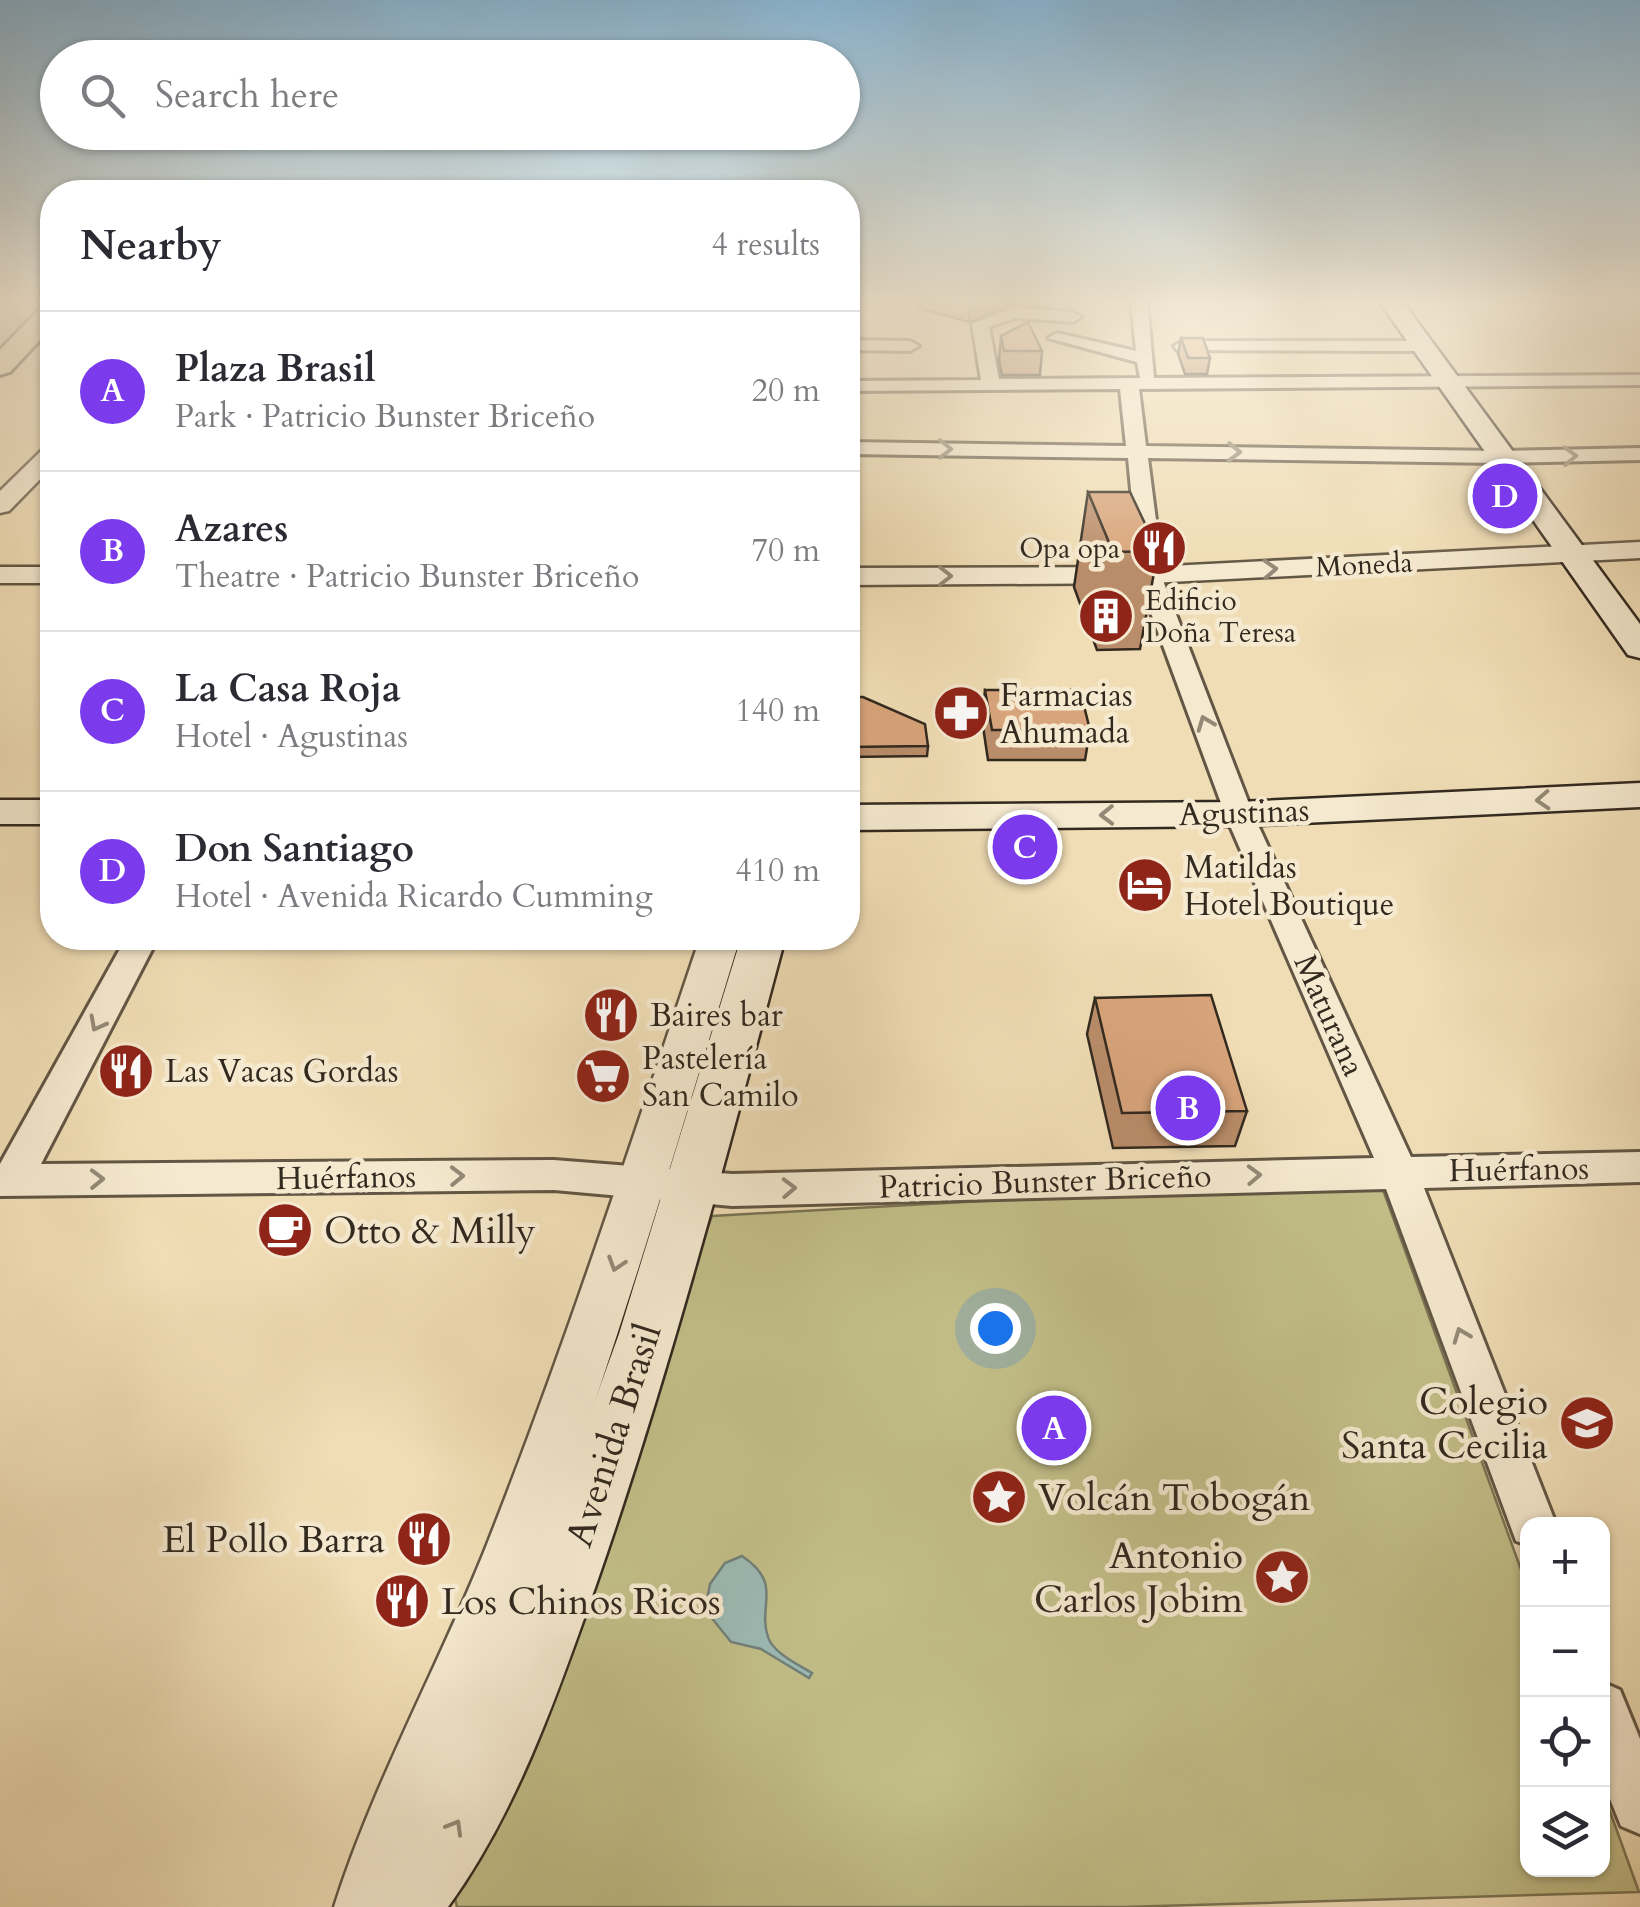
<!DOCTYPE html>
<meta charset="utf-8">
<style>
:root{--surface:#fff;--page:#f7f7f7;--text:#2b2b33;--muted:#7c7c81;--line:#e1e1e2;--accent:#7c3aed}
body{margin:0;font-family:Cardo,serif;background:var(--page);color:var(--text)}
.controls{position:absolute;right:30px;bottom:30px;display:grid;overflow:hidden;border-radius:20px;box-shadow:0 2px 8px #0004}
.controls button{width:90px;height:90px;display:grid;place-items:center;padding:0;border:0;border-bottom:2px solid var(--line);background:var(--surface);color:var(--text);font:50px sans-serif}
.you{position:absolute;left:995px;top:1328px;width:35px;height:35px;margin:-25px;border:8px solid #fff;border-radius:50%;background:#1a73e8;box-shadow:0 0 0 15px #1a73e833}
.badge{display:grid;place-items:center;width:65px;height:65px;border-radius:50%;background:var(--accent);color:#fff;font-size:32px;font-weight:700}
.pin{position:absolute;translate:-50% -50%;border:5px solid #fff;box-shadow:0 2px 10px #0006}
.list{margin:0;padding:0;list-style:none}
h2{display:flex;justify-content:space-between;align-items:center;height:130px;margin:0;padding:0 40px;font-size:42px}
h2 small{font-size:32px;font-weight:400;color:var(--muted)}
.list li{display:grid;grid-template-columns:65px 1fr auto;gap:30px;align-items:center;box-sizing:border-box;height:160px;padding:0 40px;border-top:2px solid var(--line)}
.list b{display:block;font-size:38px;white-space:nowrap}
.list p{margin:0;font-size:32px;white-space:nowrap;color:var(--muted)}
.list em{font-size:32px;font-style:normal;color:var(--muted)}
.icon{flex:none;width:55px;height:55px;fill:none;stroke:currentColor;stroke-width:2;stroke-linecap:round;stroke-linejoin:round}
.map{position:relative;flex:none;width:1640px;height:1907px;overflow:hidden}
.search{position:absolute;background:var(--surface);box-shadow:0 2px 8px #0004;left:40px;top:40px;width:820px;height:110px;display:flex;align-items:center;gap:25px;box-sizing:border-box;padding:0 35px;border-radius:55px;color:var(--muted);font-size:38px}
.panel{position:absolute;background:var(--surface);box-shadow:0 2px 8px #0004;left:40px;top:180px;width:820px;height:770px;border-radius:40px}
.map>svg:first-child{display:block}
</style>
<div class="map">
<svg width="1640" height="1907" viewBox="0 0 1640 1907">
<rect width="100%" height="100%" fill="#f0ddb5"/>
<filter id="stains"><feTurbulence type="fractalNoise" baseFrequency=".002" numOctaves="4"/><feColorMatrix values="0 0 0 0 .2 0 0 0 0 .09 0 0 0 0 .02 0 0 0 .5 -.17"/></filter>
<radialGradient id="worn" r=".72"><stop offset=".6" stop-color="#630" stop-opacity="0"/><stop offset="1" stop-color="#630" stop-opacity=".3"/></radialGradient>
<polygon fill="#c2be88" stroke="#7a7454" stroke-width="2.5" points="1382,1187 1527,1586 1528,1870 1602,1870 1603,1792 1639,1892 1123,1907 457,1907 454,1894 712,1216 1055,1197"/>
<path fill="#9cbab5" stroke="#728079" stroke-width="2.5" d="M742 1556C784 1584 757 1605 768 1637 773 1653 799 1665 812 1673L809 1678 761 1649 731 1642 711 1617 707 1600 710 1584 725 1563Z"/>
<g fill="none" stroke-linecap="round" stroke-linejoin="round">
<polyline stroke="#cab997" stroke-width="31" stroke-dasharray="31 15" stroke-linecap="butt" points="0,341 51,301"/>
<g stroke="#625644" stroke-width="6">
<g id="minor">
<polygon points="1131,301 1147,301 1154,378 1640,375 1640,385 1139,389 1146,446 1500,451 1640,448 1640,460 1500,463 1148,458 1164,583 1253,814 1411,1157 1640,1152 1640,1182 1424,1188 1556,1524 1528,1524 1528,1545 1516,1541 1386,1189 732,1206 554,1190 0,1196 0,1164 126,938 158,938 41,1164 554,1160 732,1174 1374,1158 1225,814 1140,583 1128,458 848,454 848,442 1126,446 1120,389 848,391 848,381 981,380 972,324 1014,308 1073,312 1081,317 1073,322 1015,318 989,327 999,379 1140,378 1137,362 1048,338 1057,333 1136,351"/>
<polygon points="848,340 910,341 919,346 910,351 848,350"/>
<polygon points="1183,341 1422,341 1431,346 1422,351 1177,350 1174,346"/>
<polygon points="1602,1682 1620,1690 1640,1739 1640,1834 1621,1826 1602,1779"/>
</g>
</g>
<g stroke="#625644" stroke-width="5">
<g id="tertiary">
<polygon points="52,447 52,467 9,511 0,513 0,491 43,449"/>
<polygon points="1640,542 1640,558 1150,583 848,585 848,568 1150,567"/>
<rect x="0" y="567" width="52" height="16"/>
<path d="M700 938H740C677 1144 616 1351 542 1553 498 1672 438 1785 404 1907H334C373 1784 436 1671 484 1552 564 1350 631 1143 700 938Z"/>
</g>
</g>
<g stroke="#32291f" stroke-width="5">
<g id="secondary">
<polygon points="1379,301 1402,301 1640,624 1640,658 1628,655"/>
<polygon points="1640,783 1640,807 1239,826 848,830 848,805 1239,802"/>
<rect x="0" y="800" width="52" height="24"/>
<path d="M741 938H785C727 1155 670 1372 596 1585 557 1695 517 1812 448 1907H361L372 1879 451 1762 518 1613 619 1334Z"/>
</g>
</g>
<g stroke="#32291f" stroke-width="6">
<polygon id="primary" points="52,304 52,327 10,372 0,375 0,350 43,306"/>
</g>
<use href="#minor" fill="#f5e9cf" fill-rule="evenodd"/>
<use href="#tertiary" fill="#f5e9cf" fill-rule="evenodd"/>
<use href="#secondary" fill="#f5e9cf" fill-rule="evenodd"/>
<use href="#primary" fill="#f0ddb5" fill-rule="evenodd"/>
</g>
<g fill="#ba8d6a" stroke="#32291f" stroke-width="2.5">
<polygon points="919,301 1050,301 1049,307 1013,304 969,322 919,308"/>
<polygon points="1001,336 1042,351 1040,375 1002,375 999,360"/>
<polygon points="1181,338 1210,358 1207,374 1185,374 1178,354"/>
<polygon points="1088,492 1158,551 1140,649 1097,650 1074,587"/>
<polygon points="985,690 1090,730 1085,760 988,760 982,720"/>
<polygon points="848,697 928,746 927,756 848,757"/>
<polygon points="1095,998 1247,1111 1235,1146 1113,1148 1087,1034"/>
</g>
<polygon fill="#977356" stroke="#32291f" stroke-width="2.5" points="984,301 1013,301 1013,304 969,322 970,307"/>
<g fill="#d8a47b" stroke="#32291f" stroke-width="2.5">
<polygon points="949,301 984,301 970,307"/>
<polygon points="1028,322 1042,351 1004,351 1001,336"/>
<polygon points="1181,338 1203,338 1210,358 1188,358"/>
<polygon points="1088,492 1130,492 1158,551 1113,552"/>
<polygon points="985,690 1080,690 1090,730 992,730"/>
<polygon points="848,697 863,697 925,724 928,746 848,747"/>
<polygon points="1211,995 1247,1111 1122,1113 1095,998"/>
</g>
<defs><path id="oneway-chevron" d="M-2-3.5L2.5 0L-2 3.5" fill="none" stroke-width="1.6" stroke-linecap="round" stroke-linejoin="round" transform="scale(2.5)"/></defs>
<g stroke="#948977">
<use href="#oneway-chevron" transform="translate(945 449)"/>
<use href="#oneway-chevron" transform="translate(1234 452) rotate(1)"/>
<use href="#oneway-chevron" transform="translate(1570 456) rotate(-2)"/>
<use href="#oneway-chevron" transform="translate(1270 569) rotate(-3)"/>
<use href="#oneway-chevron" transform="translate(945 576)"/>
<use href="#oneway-chevron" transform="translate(1205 723) rotate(-111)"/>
<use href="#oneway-chevron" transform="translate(1543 800) rotate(177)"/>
<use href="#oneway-chevron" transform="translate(1107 815) rotate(179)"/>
<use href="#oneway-chevron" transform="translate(97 1024) rotate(118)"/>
<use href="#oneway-chevron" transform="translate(1254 1175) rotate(-2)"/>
<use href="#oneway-chevron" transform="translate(457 1176) rotate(-1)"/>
<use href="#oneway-chevron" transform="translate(97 1179) rotate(-1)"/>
<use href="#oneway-chevron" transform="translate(789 1188) rotate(-2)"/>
<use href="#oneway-chevron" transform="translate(616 1264) rotate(108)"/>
<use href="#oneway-chevron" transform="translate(1461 1335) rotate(-111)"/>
<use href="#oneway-chevron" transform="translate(455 1827) rotate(-60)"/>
</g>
<linearGradient id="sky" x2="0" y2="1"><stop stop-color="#89b6d4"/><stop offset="0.53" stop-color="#f8f0de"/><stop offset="1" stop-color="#f8f0de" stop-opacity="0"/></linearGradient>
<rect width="1640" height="568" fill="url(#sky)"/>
<defs>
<g id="restaurant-disc" transform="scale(2.875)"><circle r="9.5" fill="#8f2418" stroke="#f5e9cf"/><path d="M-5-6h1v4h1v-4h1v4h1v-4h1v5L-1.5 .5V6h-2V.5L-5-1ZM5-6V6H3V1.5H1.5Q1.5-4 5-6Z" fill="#fff"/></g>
<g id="building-disc" transform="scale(2.875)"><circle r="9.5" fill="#8f2418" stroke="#f5e9cf"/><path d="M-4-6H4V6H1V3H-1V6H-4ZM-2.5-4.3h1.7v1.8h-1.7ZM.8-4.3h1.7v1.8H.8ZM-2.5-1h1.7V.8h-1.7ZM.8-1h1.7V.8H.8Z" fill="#fff"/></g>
<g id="pharmacy-disc" transform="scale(2.875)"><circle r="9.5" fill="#8f2418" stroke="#f5e9cf"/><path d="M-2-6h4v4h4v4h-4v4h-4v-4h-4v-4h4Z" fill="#fff"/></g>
<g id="hotel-disc" transform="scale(2.875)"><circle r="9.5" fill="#8f2418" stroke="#f5e9cf"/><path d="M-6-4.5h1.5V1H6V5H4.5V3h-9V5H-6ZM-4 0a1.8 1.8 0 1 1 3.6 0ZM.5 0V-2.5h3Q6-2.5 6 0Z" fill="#fff"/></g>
<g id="supermarket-disc" transform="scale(2.875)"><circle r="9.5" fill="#8f2418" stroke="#f5e9cf"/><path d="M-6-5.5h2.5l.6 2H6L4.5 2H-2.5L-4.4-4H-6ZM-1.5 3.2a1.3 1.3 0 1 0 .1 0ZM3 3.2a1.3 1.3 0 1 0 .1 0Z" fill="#fff"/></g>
<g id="cafe-disc" transform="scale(2.875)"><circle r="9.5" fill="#8f2418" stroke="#f5e9cf"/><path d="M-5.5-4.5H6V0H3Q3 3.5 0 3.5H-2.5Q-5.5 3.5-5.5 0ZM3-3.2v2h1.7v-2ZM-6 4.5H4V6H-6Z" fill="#fff"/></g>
<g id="school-disc" transform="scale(2.875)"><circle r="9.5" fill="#8f2418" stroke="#f5e9cf"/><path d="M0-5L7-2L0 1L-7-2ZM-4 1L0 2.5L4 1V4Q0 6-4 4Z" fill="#fff"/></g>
<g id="sight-disc" transform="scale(2.875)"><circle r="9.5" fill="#8f2418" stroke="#f5e9cf"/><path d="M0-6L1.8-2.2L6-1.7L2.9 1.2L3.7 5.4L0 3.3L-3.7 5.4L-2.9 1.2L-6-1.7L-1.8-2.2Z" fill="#fff"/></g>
</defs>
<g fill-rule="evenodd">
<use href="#restaurant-disc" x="1159" y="548"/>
<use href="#building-disc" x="1106" y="616"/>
<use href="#pharmacy-disc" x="961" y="713"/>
<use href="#hotel-disc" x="1145" y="885"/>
<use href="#restaurant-disc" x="611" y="1015"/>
<use href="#restaurant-disc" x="126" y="1071"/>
<use href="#supermarket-disc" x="603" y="1076"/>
<use href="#cafe-disc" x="285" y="1230"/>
<use href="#school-disc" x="1587" y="1423"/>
<use href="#sight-disc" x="999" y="1497"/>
<use href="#restaurant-disc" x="424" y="1539"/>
<use href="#sight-disc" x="1282" y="1577"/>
<use href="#restaurant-disc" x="402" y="1601"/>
</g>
<g text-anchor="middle" stroke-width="9" stroke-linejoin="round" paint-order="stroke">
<g font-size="28" fill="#32291f" stroke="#f5e9cf" text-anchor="end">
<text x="1120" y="558">Opa opa</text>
<text x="1145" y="610" text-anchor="start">Edificio<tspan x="1145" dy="32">Doña Teresa</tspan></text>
</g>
<g font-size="28" fill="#32291f" stroke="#f5e9cf">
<text transform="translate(1364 564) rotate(-3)" y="10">Moneda</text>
</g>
<g font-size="32" fill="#32291f" stroke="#f5e9cf" text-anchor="start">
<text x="1000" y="706">Farmacias<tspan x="1000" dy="37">Ahumada</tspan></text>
<text x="1184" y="878">Matildas<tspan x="1184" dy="37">Hotel Boutique</tspan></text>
<text x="650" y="1026">Baires bar</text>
<text x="642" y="1069">Pastelería<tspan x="642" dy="37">San Camilo</tspan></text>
<text x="165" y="1082">Las Vacas Gordas</text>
</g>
<g font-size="32" fill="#32291f" stroke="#f5e9cf">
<text transform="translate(1244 812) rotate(-2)" y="11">Agustinas</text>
<text transform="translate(1330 1015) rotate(66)" y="11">Maturana</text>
<text transform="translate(1519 1169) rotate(-1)" y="11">Huérfanos</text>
<text transform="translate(346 1177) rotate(-1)" y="11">Huérfanos</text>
<text transform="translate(1045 1181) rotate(-2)" y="11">Patricio Bunster Briceño</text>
</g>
<g font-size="38" fill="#32291f" stroke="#f5e9cf" text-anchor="start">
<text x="324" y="1243">Otto &amp; Milly</text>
<text x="1548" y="1414" text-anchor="end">Colegio<tspan x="1548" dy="44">Santa Cecilia</tspan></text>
<text x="1038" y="1510">Volcán Tobogán</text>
<text x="385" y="1552" text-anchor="end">El Pollo Barra</text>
<text x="1243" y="1568" text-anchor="end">Antonio<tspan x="1243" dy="44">Carlos Jobim</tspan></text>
<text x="441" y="1614">Los Chinos Ricos</text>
</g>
<g font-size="38" fill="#32291f" stroke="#f5e9cf">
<text transform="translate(613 1435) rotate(-72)" y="13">Avenida Brasil</text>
</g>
</g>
<rect width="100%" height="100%" filter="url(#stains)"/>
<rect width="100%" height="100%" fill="url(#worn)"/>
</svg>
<div class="controls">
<button>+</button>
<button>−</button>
<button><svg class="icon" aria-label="locate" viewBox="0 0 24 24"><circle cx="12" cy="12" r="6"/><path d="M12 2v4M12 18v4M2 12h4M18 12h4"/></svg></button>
<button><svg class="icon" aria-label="layers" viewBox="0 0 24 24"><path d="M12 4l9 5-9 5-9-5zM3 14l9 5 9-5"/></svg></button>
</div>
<div class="you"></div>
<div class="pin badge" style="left:1054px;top:1428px">A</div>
<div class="pin badge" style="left:1188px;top:1108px">B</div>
<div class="pin badge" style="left:1025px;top:847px">C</div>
<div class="pin badge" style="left:1505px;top:496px">D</div>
<div class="search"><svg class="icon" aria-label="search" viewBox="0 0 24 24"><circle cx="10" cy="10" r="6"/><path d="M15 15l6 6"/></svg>Search here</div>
<section class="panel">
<h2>Nearby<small>4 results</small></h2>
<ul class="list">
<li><span class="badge">A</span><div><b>Plaza Brasil</b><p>Park · Patricio Bunster Briceño</p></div><em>20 m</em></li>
<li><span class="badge">B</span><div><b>Azares</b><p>Theatre · Patricio Bunster Briceño</p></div><em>70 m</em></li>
<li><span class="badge">C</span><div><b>La Casa Roja</b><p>Hotel · Agustinas</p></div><em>140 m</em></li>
<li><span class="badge">D</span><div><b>Don Santiago</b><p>Hotel · Avenida Ricardo Cumming</p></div><em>410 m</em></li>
</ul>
</section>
</div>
